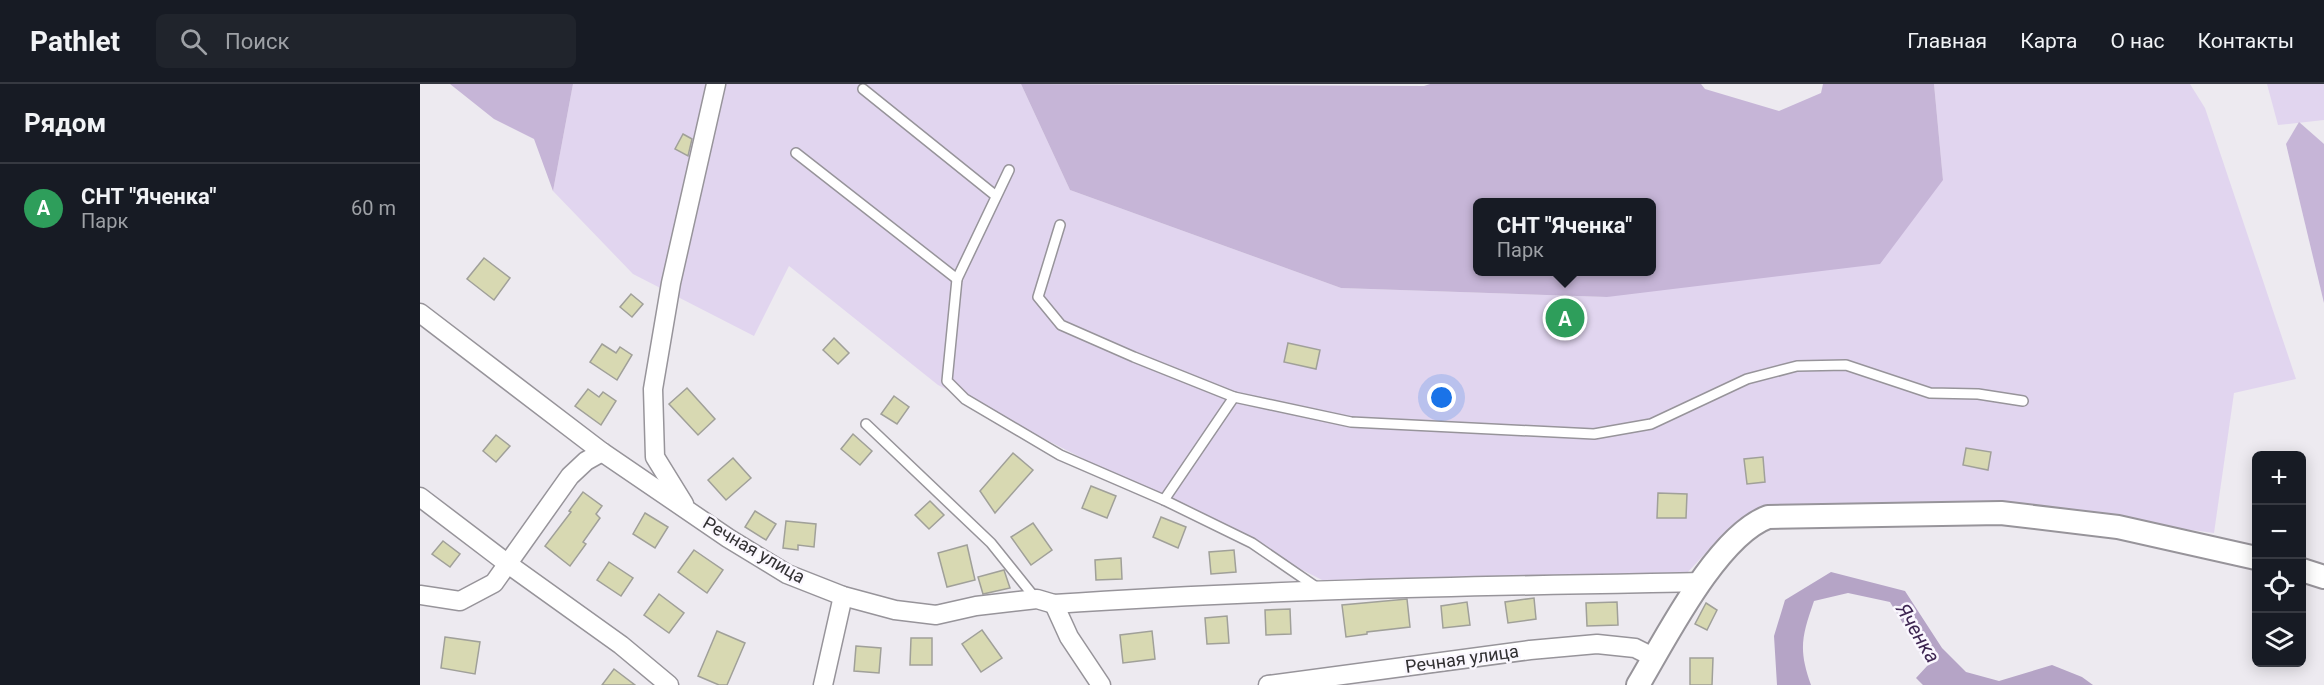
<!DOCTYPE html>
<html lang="ru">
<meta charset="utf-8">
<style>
:root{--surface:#171b24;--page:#20242c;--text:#f1f3f6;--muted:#9ea1a6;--line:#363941;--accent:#0f766e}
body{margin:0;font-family:Roboto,sans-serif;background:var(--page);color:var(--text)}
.controls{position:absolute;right:18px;bottom:18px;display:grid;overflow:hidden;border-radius:9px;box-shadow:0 3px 15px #0003}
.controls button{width:54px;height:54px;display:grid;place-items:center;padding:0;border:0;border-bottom:2px solid var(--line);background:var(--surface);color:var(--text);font:30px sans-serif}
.you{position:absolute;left:1022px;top:314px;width:21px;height:21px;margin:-15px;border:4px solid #fff;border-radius:50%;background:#1a73e8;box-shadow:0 0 0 9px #1a73e833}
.badge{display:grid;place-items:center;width:39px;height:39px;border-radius:50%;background:var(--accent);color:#fff;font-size:20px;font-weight:700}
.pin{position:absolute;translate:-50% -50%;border:3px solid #fff;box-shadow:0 2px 6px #0006}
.popup{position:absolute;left:1053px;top:114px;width:183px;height:78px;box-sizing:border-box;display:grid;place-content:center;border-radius:9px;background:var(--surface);filter:drop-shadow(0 2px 4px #0005);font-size:20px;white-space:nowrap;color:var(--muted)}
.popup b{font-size:22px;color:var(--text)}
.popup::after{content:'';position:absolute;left:50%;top:100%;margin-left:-12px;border:12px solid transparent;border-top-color:var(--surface)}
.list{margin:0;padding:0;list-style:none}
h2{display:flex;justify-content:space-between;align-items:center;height:78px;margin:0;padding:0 24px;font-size:26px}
h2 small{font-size:20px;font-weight:400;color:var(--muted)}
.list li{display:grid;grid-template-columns:39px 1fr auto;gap:18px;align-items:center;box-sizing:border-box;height:90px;padding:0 24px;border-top:2px solid var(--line)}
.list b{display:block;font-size:22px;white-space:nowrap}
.list p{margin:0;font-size:20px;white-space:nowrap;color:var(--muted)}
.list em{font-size:20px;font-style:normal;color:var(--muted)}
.icon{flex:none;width:33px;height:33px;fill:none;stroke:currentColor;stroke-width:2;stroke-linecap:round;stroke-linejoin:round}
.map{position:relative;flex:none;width:1904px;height:601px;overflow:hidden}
header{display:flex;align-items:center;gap:36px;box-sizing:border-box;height:84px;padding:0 30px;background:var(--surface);border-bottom:2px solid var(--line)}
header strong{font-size:28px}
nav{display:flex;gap:33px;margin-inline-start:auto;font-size:21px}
.search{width:420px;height:54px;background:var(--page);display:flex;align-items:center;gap:15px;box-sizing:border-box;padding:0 21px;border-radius:9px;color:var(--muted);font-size:22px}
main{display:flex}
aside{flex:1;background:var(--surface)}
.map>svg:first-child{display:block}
</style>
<header>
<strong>Pathlet</strong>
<div class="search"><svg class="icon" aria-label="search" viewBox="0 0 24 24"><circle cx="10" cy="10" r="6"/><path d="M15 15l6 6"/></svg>Поиск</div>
<nav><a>Главная</a><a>Карта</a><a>О нас</a><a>Контакты</a></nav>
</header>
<main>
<aside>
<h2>Рядом<small></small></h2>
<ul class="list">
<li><span class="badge" style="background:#2e9e5b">A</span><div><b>СНТ &quot;Яченка&quot;</b><p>Парк</p></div><em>60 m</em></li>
</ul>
</aside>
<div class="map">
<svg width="1904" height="601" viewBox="0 0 1904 601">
<rect width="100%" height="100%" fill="#edeaf0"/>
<g fill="#e1d5ef">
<polygon points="153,0 601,0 650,106 921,204 1187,213 1523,96 1514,0 1770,0 1785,24 1876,295 1814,309 1794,449 1579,420 1353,420 1307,446 1266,490 906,498 518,301 369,182 334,252 213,190 133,107"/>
<polygon points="1847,0 1904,0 1904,36 1858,41"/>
</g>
<g fill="#c6b5d7" fill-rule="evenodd">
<polygon points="30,0 153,0 133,107 114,55 74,35"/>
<path d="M601 0 1004 2 1010 0H1281L1285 5 1359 27 1401 9 1403 0H1514L1523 96 1460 180 1187 213 921 204 650 106ZM1232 118V188H1058V118Z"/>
<polygon points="1879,38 1904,60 1904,219 1866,60"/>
</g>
<path fill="#b5a4c6" d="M1411 488 1485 507 1522 564 1546 588 1579 597 1632 581 1662 593 1673 601H1503L1496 594 1508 581 1470 518 1428 509 1394 517C1382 552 1378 565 1391 601H1357L1354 552 1365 516Z"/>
<g fill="#d8d9b2" stroke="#a0a099" stroke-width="1.5">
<polygon points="263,50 272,55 268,72 255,65"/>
<polygon points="64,174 90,194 74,216 47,195"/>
<polygon points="211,210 223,220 212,233 200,223"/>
<polygon points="414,254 429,269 418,280 403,266"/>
<polygon points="868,259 900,266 896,285 864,278"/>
<polygon points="182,260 196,269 200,263 212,271 197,296 170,278"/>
<polygon points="267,304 295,335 278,351 249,320"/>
<polygon points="168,305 179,313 183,308 196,317 181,341 155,322"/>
<polygon points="474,312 489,323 477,340 461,330"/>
<polygon points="433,350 452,367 440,381 421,365"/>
<polygon points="76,351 90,362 76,378 63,367"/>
<polygon points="1546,364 1571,368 1568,386 1543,381"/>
<polygon points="593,369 613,386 575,429 560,407"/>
<polygon points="1343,373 1345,398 1327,400 1324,375"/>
<polygon points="313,374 331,394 306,416 288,396"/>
<polygon points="671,402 696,412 687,434 662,424"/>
<polygon points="163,408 182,422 176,430 180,434 163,458 166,460 150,482 125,462 151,428 149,427"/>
<polygon points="1238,409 1267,410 1266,434 1237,434"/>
<polygon points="510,417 524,431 509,445 495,431"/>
<polygon points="335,427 356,440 346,456 325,443"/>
<polygon points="225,429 248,443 235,464 213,450"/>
<polygon points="741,433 766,443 758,464 733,453"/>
<polygon points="366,437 396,440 394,463 378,461 378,466 363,464"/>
<polygon points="613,439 632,466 611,481 591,453"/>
<polygon points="23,457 40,470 30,483 12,470"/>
<polygon points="547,461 555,496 527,503 518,469"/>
<polygon points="274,466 303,486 287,509 258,488"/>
<polygon points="814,466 816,488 791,490 789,468"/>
<polygon points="701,474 702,495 676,496 675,476"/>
<polygon points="189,478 213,494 201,512 177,496"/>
<polygon points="584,486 590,504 563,510 558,493"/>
<polygon points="239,510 264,529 249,549 224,531"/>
<polygon points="1114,514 1116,535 1088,539 1085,518"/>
<polygon points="987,515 990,543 947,548 947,550 926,553 922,521"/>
<polygon points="1047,518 1050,541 1023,544 1021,522"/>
<polygon points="1197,518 1198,541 1167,542 1166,519"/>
<polygon points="1286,519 1297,526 1287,546 1275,540"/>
<polygon points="870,525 871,550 846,551 845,526"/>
<polygon points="807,532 809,559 787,560 785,534"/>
<polygon points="562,546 582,574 561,588 542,560"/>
<polygon points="297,547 325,559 307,601 299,601 278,592"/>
<polygon points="732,547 735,575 703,579 700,551"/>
<polygon points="25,553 60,558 55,590 21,584"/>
<polygon points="491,554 512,554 512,581 490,581"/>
<polygon points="436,562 461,564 459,589 434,587"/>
<polygon points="1270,574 1293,574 1292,601 1270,601"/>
<polygon points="194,585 215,601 182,601"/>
</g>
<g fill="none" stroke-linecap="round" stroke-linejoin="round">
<g stroke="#97949a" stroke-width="12">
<g id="service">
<polyline points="443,5 576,112"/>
<polyline points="376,69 537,195"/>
<polyline points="589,86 537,195 527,297 545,315 640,371 744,416 832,459 899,505"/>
<polyline points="640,141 618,213 641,241 714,273 814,313 931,338 1174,350 1231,340 1327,295 1377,282 1426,281 1510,309 1558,310 1603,317"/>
<polyline points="446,340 571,459 616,515"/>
<polyline points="744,416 814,313"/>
</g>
</g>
<g stroke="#97949a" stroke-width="21">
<g id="minor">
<path d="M0 229 182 368 308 454 367 490 423 512 475 526 516 531 556 522 617 515 634 520C849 505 1065 502 1281 498"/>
<polyline points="0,413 88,480 201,561 249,601"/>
<polyline points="264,420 235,373 233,305 251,199 296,0"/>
<polyline points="0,511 40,517 74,499 150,392 166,377 182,368"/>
<polyline points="634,520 649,553 681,601"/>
<polyline points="403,601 423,512"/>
<polyline points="848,601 1110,566 1177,560 1215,564 1235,574"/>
</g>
</g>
<g stroke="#97949a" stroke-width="26">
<g id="tertiary">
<polyline points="1882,486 1904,493"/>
<path d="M1218 601C1246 554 1297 452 1348 433L1581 429 1698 443 1836 474"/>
</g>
</g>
<use href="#service" stroke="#fff" stroke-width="9"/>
<use href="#minor" stroke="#fff" stroke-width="18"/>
<use href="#tertiary" stroke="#fff" stroke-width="22"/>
</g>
<g text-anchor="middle" stroke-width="5" stroke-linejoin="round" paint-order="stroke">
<g font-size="18" fill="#323133" stroke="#faf7fe">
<text transform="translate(334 466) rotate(30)" y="6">Речная улица</text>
<text transform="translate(1042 575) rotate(-8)" y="6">Речная улица</text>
</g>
<g font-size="20" font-style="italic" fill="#3e2652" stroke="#faf7fe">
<text transform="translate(1498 549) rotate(59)" y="7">Яченка</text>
</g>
</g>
</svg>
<div class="controls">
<button>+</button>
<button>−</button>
<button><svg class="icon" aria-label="locate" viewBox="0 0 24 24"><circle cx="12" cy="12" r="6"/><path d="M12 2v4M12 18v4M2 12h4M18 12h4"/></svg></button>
<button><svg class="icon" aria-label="layers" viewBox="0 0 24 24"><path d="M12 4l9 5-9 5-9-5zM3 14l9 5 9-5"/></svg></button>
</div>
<div class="you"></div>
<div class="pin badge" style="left:1145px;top:234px;background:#2e9e5b">A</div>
<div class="popup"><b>СНТ &quot;Яченка&quot;</b>Парк</div>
</div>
</main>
